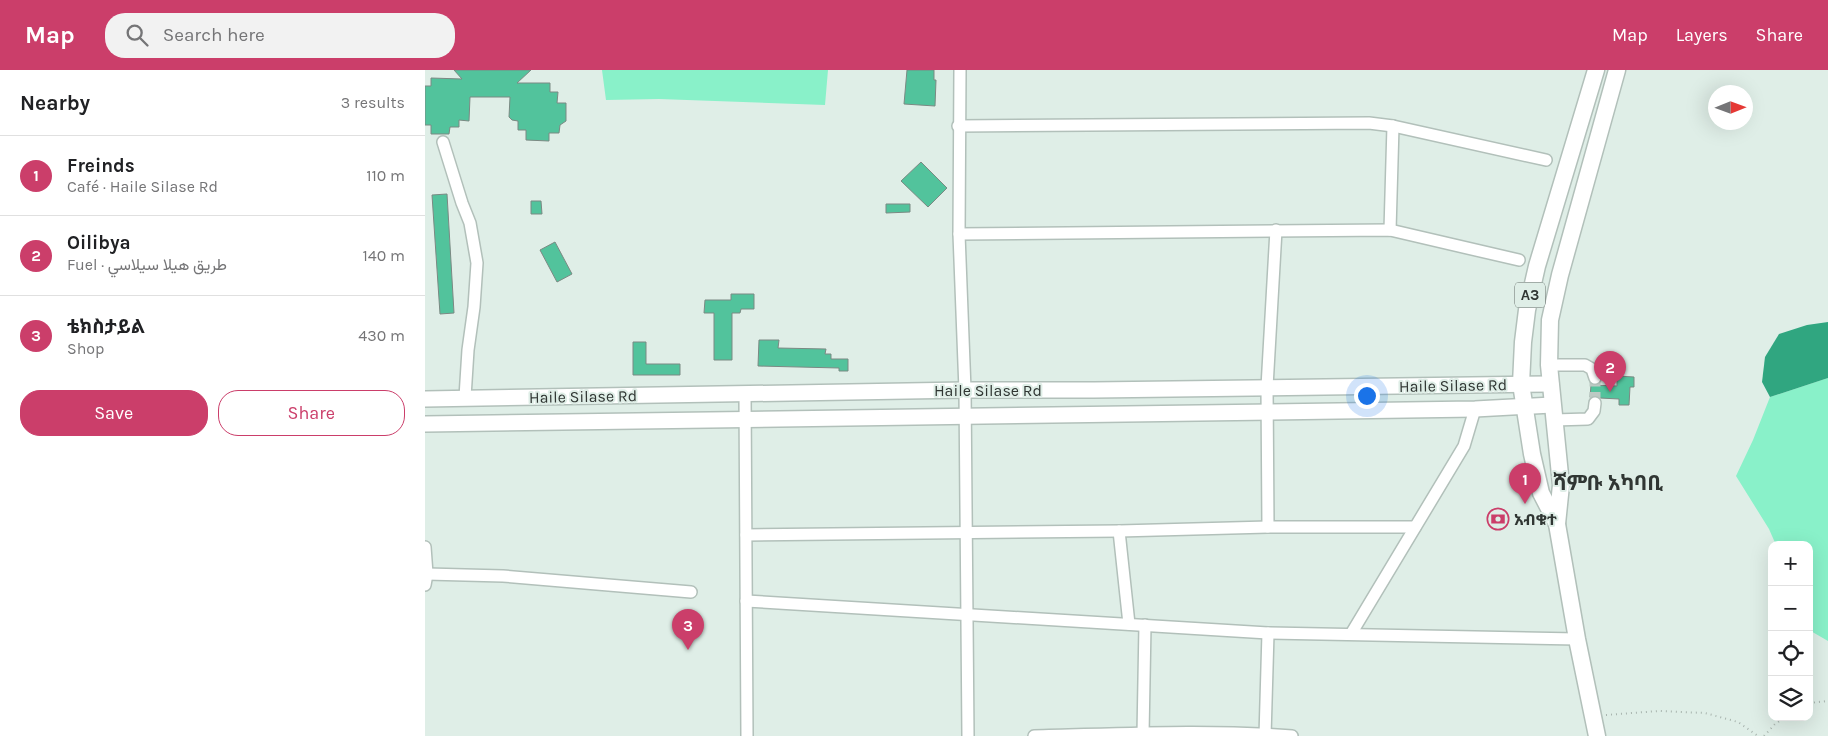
<!DOCTYPE html>
<meta charset="utf-8">
<style>
:root{--surface:#fff;--page:#f2f2f2;--text:#202124;--muted:#757577;--line:#e0e0e0;--accent:#cb3e6a}
body{margin:0;font-family:Karla,Vazirmatn,"Noto Sans Ethiopic",sans-serif;background:var(--page);color:var(--text)}
.controls{position:absolute;right:15px;bottom:15px;display:grid;overflow:hidden;border-radius:10px;box-shadow:0 5px 20px #0002}
.controls button{width:45px;height:45px;display:grid;place-items:center;padding:0;border:0;border-bottom:1px solid var(--line);background:var(--surface);color:var(--text);font:25px sans-serif}
.compass{position:absolute;left:1283px;top:15px;width:45px;height:45px;border-radius:50%;background:var(--surface);box-shadow:0 5px 20px #0002;rotate:89deg}
.you{position:absolute;left:941px;top:325px;width:18px;height:18px;margin:-12px;border:4px solid #fff;border-radius:50%;background:#1a73e8;box-shadow:0 0 0 8px #1a73e833}
.badge{display:grid;place-items:center;width:32px;height:32px;border-radius:50%;background:var(--accent);color:#fff;font-size:16px;font-weight:700}
.pin{position:absolute;translate:-50% -41px;filter:drop-shadow(0 1px 2px #0008)}
.pin::after{content:'';position:absolute;top:26px;width:18px;height:15px;background:inherit;clip-path:polygon(0 0,100% 0,50% 100%)}
.list{margin:0;padding:0;list-style:none}
h2{display:flex;justify-content:space-between;align-items:center;height:65px;margin:0;padding:0 20px;font-size:21px}
h2 small{font-size:16px;font-weight:400;color:var(--muted)}
.list li{display:grid;grid-template-columns:32px 1fr auto;gap:15px;align-items:center;box-sizing:border-box;height:80px;padding:0 20px;border-top:1px solid var(--line)}
.list b{display:block;font-size:19px;white-space:nowrap}
.list p{margin:0;font-size:16px;white-space:nowrap;color:var(--muted)}
.list em{font-size:16px;font-style:normal;color:var(--muted)}
.actions{display:flex;gap:10px;padding:15px 20px}
.actions a{flex:1;padding:11px 0;border:1px solid var(--accent);border-radius:20px;text-align:center;font-size:18px;color:var(--accent)}
.actions .main{background:var(--accent);color:#fff}
.icon{flex:none;width:28px;height:28px;fill:none;stroke:currentColor;stroke-width:2;stroke-linecap:round;stroke-linejoin:round}
.map{position:relative;flex:none;width:1403px;height:666px;overflow:hidden}
header{display:flex;align-items:center;gap:30px;box-sizing:border-box;height:70px;padding:0 25px;background:var(--accent);color:#fff}
header strong{font-size:24px}
nav{display:flex;gap:28px;margin-inline-start:auto;font-size:18px}
.search{width:350px;height:45px;background:var(--page);display:flex;align-items:center;gap:12px;box-sizing:border-box;padding:0 18px;border-radius:20px;color:var(--muted);font-size:19px}
main{display:flex}
aside{flex:1;background:var(--surface)}
.map>svg:first-child{display:block}
</style>
<header>
<strong>Map</strong>
<div class="search"><svg class="icon" aria-label="search" viewBox="0 0 24 24"><circle cx="10" cy="10" r="6"/><path d="M15 15l6 6"/></svg>Search here</div>
<nav><a>Map</a><a>Layers</a><a>Share</a></nav>
</header>
<main>
<aside>
<h2>Nearby<small>3 results</small></h2>
<ul class="list">
<li><span class="badge">1</span><div><b>Freinds</b><p>Café · Haile Silase Rd</p></div><em>110 m</em></li>
<li><span class="badge">2</span><div><b>Oilibya</b><p>Fuel · طريق هيلا سيلاسي</p></div><em>140 m</em></li>
<li><span class="badge">3</span><div><b>ቴክስታይል</b><p>Shop</p></div><em>430 m</em></li>
</ul>
<div class="actions"><a class="main">Save</a><a>Share</a></div>
</aside>
<div class="map">
<svg width="1403" height="666" viewBox="0 0 1403 666">
<rect width="100%" height="100%" fill="#dfeee7"/>
<g fill="#89f1c9">
<polygon points="177,0 403,0 400,35 234,29 181,30"/>
<polygon points="1403,308 1403,571 1384,560 1384,475 1351,475 1344,459 1311,406 1328,370 1345,327"/>
</g>
<polygon fill="#30a680" points="1403,252 1403,308 1345,327 1337,312 1340,287 1354,264 1382,255"/>
<g fill="#52c39c" stroke="#7b8983">
<polygon points="29,0 106,0 92,13 125,13 125,22 133,22 132,33 141,33 141,51 135,55 134,63 124,63 124,71 101,70 101,60 93,60 93,51 87,50 84,47 85,27 45,27 44,51 34,50 34,57 25,57 24,64 6,64 6,55 0,55 0,16 6,16 6,8 37,9"/>
<polygon points="482,0 509,0 509,10 511,10 510,36 479,34"/>
<polygon points="496,92 522,118 503,137 476,111"/>
<polygon points="22,124 29,243 15,244 7,125"/>
<polygon points="106,131 116,131 117,144 106,144"/>
<polygon points="461,134 485,134 485,142 461,143"/>
<polygon points="130,172 147,204 132,212 115,180"/>
<polygon points="306,224 329,224 329,239 316,239 315,243 307,243 307,290 289,290 289,243 279,243 280,230 306,230"/>
<polygon points="334,270 354,270 353,278 401,279 400,284 406,284 406,289 423,289 423,301 414,301 414,298 333,296"/>
<polygon points="208,272 221,272 221,294 255,294 255,305 208,305"/>
<polygon points="1192,306 1209,307 1209,317 1205,317 1204,335 1194,335 1194,329 1175,328 1170,326 1165,327 1166,315 1192,316"/>
</g>
<g fill="none" stroke-linecap="round" stroke-linejoin="round">
<polyline stroke="#bcc9c3" stroke-width="11" stroke-dasharray="11 5.5" stroke-linecap="butt" points="1170,333 1170,308"/>
<g stroke="#b2c0ba" stroke-width="14">
<g id="minor">
<polyline points="535,0 534,164 540,320 543,666"/>
<polyline points="533,56 944,53 968,56 1121,90"/>
<polyline points="18,72 37,133 45,153 52,193 49,237 43,280 40,327"/>
<polyline points="965,160 968,56"/>
<polyline points="534,164 965,160 1094,190"/>
<polyline points="1124,295 1160,295 1167,299 1170,308"/>
<polyline points="320,324 322,666"/>
<polyline points="1129,350 1163,349 1169,341 1170,333"/>
<polyline points="843,457 842,317 851,160"/>
<polyline points="694,461 704,554"/>
<polyline points="321,465 694,461 843,457 990,457"/>
<polyline points="0,477 2,504 0,515"/>
<polyline points="2,504 78,506 266,522"/>
<polyline points="321,531 843,563 1152,569"/>
<polyline points="926,564 1039,376 1050,339"/>
<polyline points="718,664 720,555"/>
<path d="M609 666C694 664 781 659 867 666"/>
<polyline points="840,666 843,563"/>
</g>
</g>
<g stroke="#b2c0ba" stroke-width="18">
<g id="major">
<polyline points="0,329 540,320 669,320 1126,314"/>
<polyline points="0,354 1050,339 1127,335"/>
</g>
</g>
<g stroke="#b2c0ba" stroke-width="19">
<g id="highway">
<polyline points="1132,454 1116,423 1107,384 1096,314 1098,272 1102,240 1112,196 1171,0"/>
<polyline points="1172,666 1152,569 1132,454 1136,415 1124,295 1125,250 1135,205 1192,0"/>
</g>
</g>
<g stroke="#a8b4ae" stroke-width="2" stroke-dasharray="1 4" stroke-linecap="butt">
<polyline points="1384,633 1403,631"/>
<polyline points="1181,645 1234,641 1280,643 1313,652 1333,666"/>
<polyline points="1339,666 1350,654 1361,647"/>
</g>
<use href="#minor" stroke="#fff" stroke-width="11"/>
<use href="#major" stroke="#fff" stroke-width="15"/>
<use href="#highway" stroke="#fff" stroke-width="16"/>
</g>
<defs>
<g id="bank-ring" transform="scale(1.125)"><circle r="9.5" fill="#dfeee7" stroke="#cb3e6a" stroke-width="1.5"/><path d="M-6-4H6V4H-6ZM0-2.3a2.3 2.3 0 1 0 0 4.6a2.3 2.3 0 1 0 0-4.6Z" fill="#cb3e6a"/></g>
</defs>
<g fill-rule="evenodd">
<use href="#bank-ring" x="1073" y="449"/>
</g>
<g text-anchor="middle" stroke-width="4" stroke-linejoin="round" paint-order="stroke">
<rect fill="#dfeee7" stroke="#646d69" stroke-width="1" x="1090" y="212.5" width="30" height="25" rx="4"/>
<g font-size="15" font-weight="bold" fill="#303633">
<text x="1105" y="230">A3</text>
</g>
<g font-size="16" fill="#303633" stroke="#dfeee7">
<text transform="translate(1028 315) rotate(-1)" y="6">Haile Silase Rd</text>
<text x="563" y="326">Haile Silase Rd</text>
<text transform="translate(158 326) rotate(-1)" y="6">Haile Silase Rd</text>
</g>
<g font-size="16" font-weight="bold" fill="#303633" stroke="#dfeee7" text-anchor="start">
<text x="1089" y="455">አብቁተ</text>
</g>
<g font-size="21" font-weight="bold" fill="#303633" stroke="#dfeee7">
<text x="1183" y="420">ሻምቡ አካባቢ</text>
</g>
</g>
</svg>
<div class="controls">
<button>+</button>
<button>−</button>
<button><svg class="icon" aria-label="locate" viewBox="0 0 24 24"><circle cx="12" cy="12" r="6"/><path d="M12 2v4M12 18v4M2 12h4M18 12h4"/></svg></button>
<button><svg class="icon" aria-label="layers" viewBox="0 0 24 24"><path d="M12 4l9 5-9 5-9-5zM3 14l9 5 9-5"/></svg></button>
</div>
<svg class="compass" viewBox="-18 -18 36 36"><path d="M0-13l5 13h-10z" fill="#e53935"/><path d="M0 13l5-13h-10z" fill="#757577"/></svg>
<div class="you"></div>
<div class="pin badge" style="left:1100px;top:434px">1</div>
<div class="pin badge" style="left:1185px;top:322px">2</div>
<div class="pin badge" style="left:263px;top:580px">3</div>
</div>
</main>
